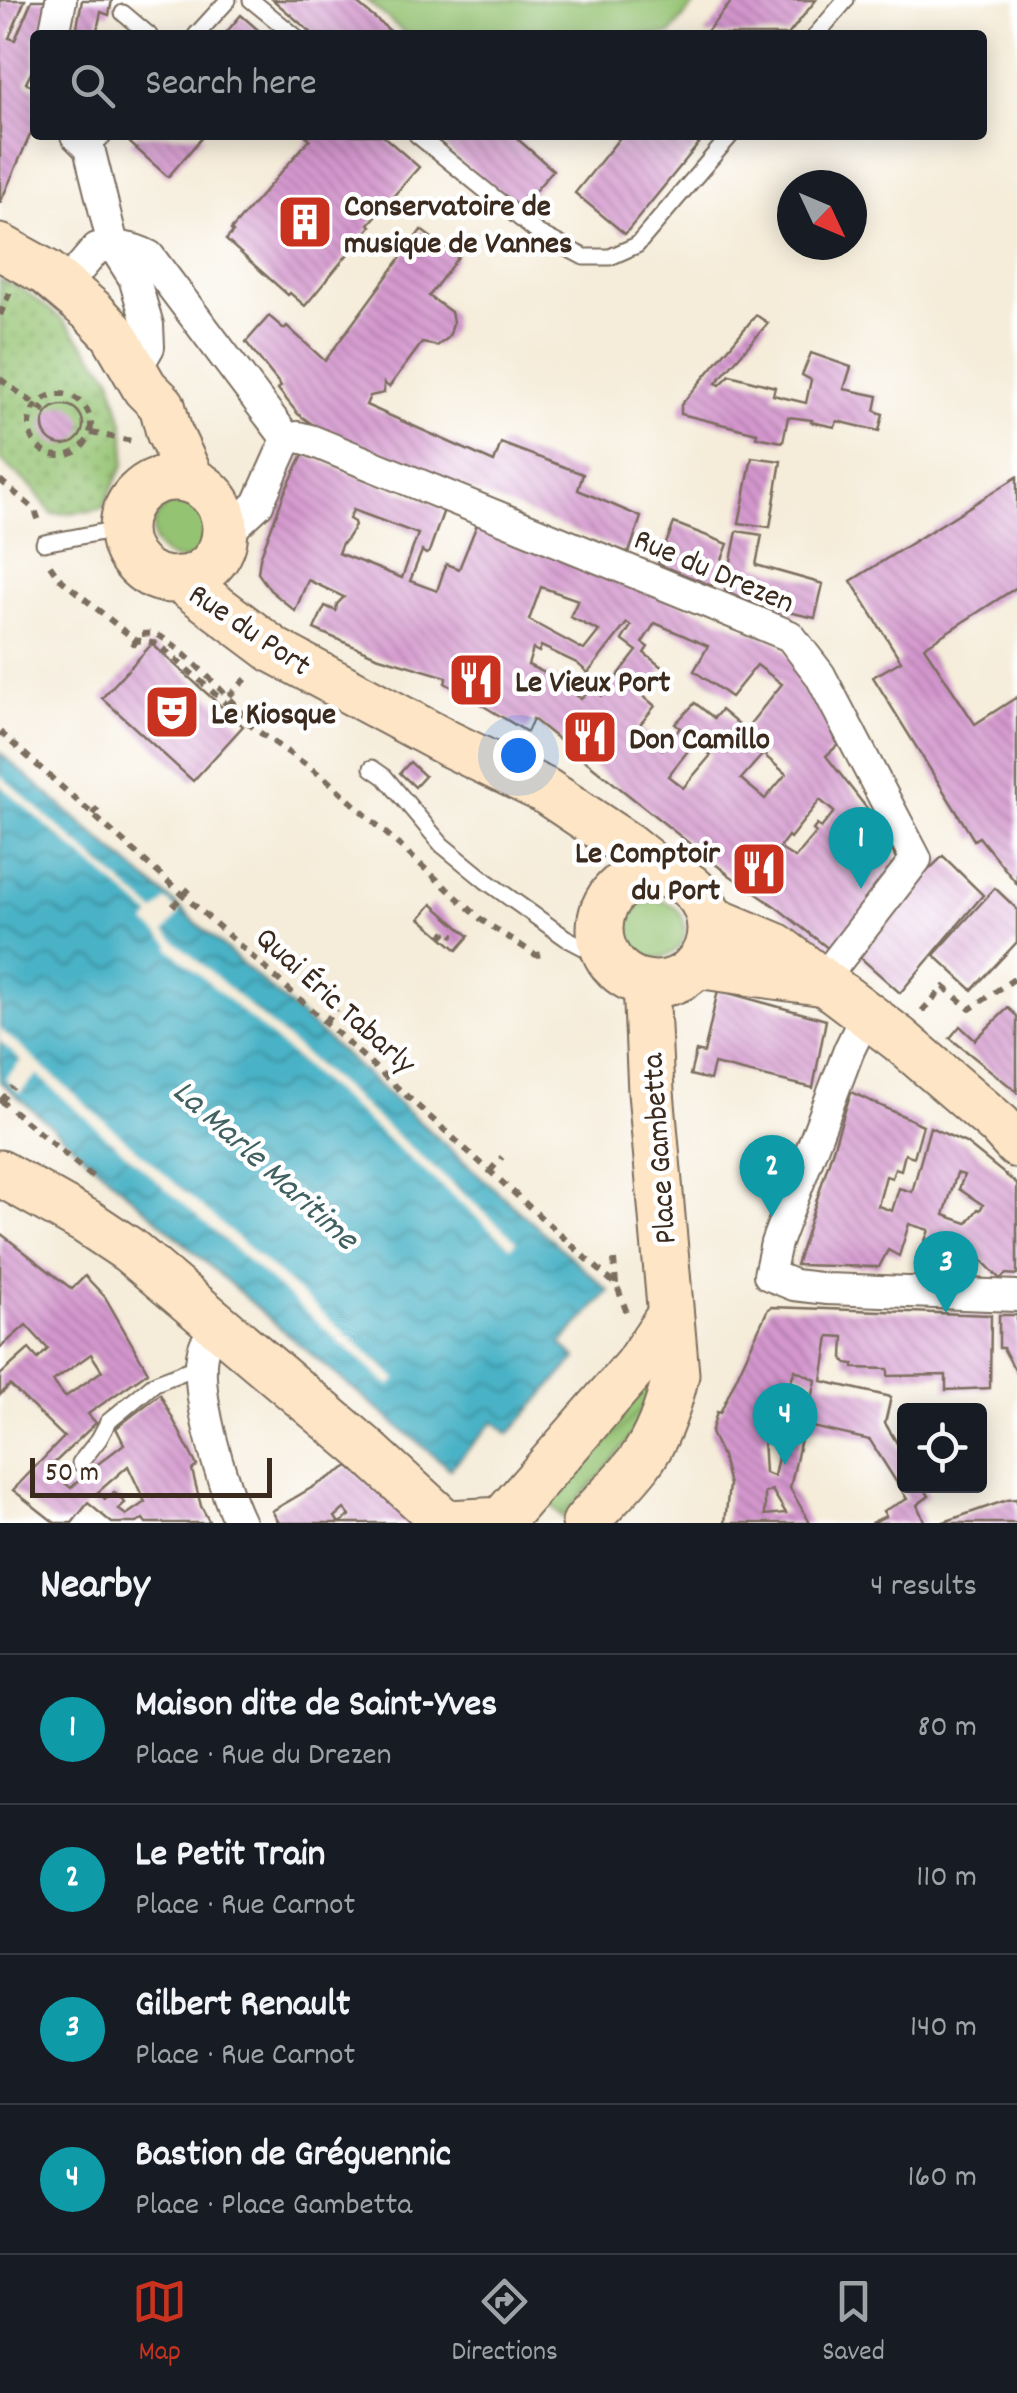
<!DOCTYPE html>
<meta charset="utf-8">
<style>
:root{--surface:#171b24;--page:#20242c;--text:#f1f3f6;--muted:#9ea1a6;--line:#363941;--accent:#c8321e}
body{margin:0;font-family:Dekko,sans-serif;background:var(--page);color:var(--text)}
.controls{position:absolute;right:30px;bottom:30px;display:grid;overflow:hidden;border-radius:10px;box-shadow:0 5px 25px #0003}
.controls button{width:90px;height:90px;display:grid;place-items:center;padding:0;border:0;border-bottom:2px solid var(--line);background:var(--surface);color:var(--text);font:50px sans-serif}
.compass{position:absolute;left:777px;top:170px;width:90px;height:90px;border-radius:50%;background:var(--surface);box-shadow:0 5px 25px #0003;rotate:134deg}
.scale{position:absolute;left:30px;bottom:25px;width:242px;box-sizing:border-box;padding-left:10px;border:5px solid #3b2a1e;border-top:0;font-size:28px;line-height:35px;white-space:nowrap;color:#3b2a1e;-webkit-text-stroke:8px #fff;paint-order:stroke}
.you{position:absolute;left:518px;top:755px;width:35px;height:35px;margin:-25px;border:8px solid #fff;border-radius:50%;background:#1a73e8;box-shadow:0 0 0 15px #1a73e833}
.badge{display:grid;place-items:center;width:65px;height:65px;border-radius:50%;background:var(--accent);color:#fff;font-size:32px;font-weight:700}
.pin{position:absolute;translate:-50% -82px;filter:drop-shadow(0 2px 5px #0008)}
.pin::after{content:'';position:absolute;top:52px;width:35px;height:30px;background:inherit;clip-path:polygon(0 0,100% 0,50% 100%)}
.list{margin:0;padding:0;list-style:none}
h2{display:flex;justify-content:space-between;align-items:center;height:130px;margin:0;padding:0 40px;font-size:42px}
h2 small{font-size:32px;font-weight:400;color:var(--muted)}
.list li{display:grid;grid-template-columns:65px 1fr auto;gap:30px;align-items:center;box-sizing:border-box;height:150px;padding:0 40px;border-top:2px solid var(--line)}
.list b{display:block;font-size:38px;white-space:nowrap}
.list p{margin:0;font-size:32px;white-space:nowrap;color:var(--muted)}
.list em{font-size:32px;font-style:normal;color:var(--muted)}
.icon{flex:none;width:55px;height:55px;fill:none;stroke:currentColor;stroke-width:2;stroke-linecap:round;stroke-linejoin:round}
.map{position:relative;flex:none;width:1017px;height:1523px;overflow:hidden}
.search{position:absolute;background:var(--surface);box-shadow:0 5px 25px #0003;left:30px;right:30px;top:30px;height:110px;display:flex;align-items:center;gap:25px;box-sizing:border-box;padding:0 35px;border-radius:10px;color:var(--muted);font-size:38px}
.sheet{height:730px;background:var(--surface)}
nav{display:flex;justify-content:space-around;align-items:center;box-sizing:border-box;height:140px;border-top:2px solid var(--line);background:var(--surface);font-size:28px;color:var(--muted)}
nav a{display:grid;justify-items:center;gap:5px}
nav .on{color:var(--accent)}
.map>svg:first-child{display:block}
</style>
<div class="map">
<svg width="1017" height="1523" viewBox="0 0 1017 1523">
<defs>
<pattern id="park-dots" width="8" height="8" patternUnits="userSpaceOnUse" patternTransform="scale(2.5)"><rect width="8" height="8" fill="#94c372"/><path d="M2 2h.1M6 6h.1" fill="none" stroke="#7a9f5d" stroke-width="1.8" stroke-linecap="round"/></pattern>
<pattern id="garden-furrows" width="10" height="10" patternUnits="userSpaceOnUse" patternTransform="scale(2.5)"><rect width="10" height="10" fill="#94c372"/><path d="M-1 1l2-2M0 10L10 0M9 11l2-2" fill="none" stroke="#7a9f5d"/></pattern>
<pattern id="water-waves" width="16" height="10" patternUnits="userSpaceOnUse" patternTransform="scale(2.5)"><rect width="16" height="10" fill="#48b2c6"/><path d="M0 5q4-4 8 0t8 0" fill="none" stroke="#3d91a0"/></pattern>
<pattern id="building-back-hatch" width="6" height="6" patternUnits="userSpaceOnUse" patternTransform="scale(2.5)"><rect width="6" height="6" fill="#d497ce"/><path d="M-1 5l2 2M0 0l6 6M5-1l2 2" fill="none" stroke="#ad7ba7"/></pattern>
</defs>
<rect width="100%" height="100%" fill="#fff"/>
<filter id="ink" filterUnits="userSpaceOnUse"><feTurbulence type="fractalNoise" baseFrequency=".01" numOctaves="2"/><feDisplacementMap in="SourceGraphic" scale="20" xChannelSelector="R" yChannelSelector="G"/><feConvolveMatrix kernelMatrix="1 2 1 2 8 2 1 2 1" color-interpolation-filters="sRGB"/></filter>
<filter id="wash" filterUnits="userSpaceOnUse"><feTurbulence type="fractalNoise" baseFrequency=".0048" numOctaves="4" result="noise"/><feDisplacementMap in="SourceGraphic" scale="40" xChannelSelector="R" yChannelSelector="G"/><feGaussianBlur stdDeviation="2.25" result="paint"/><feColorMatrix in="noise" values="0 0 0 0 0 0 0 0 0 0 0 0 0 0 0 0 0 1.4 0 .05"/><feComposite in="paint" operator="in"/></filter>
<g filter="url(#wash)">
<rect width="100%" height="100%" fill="#f5ecd9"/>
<g fill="#94c372" stroke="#687648" stroke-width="2.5">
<polygon points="366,0 698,0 669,35 407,35"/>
<circle cx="182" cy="531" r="29"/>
<circle cx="656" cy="929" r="29"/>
</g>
<polygon fill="url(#park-dots)" stroke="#687648" stroke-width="2.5" points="0,279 22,289 62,319 110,375 123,423 125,446 124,464 103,508 90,511 52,514 33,488 0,460"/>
<polygon fill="url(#garden-furrows)" stroke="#687648" stroke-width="2.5" points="666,1354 650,1414 565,1519 544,1499"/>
<polygon fill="url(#water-waves)" stroke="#426e72" stroke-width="2.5" points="0,753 182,910 609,1291 561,1344 576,1358 509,1434 494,1421 450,1469 287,1334 0,1081"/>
<g fill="#f5ecd9">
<polygon points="0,775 155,912 166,900 180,913 165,932 517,1241 511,1247 169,948 170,945 146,923 151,916 0,785"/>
<polygon points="0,1029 397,1379 390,1386 37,1075 20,1093 5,1079 21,1061 0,1041"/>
</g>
<g id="blocks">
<g fill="url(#building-back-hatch)" fill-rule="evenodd">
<polygon points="0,0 25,0 9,38 15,40 32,0 49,0 41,35 35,35 35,65 26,83 35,88 35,124 0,203"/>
<polygon points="82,0 112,0 109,15 101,12 96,35 76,32"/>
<polygon points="273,0 353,0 395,35 314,35"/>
<polygon points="733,0 816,0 788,35 704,35"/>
<polygon points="241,15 264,35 224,35"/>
<polygon points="137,135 204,135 168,177 130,143"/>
<polygon points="305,135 382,135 419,167 369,224 371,226 305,306 290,293 288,295 226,240 233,232 231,230 310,139"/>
<polygon points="431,135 513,135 553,170 519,210"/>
<polygon points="622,135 706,135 625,234 575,193"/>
<polygon points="421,230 458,257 429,296 451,312 453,322 451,331 448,338 437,346 422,343 389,387 384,383 384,393 370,396 366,405 494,462 501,443 583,474 578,490 641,517 629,553 326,434 298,414 278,389 281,386 246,342 269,316 284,329 287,326 325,361"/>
<polygon points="756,315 768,323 716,383 720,385 730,375 775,387 773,395 806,403 811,380 802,375 811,353 851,367 844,389 878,396 875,411 883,414 879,431 837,421 835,427 811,422 812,420 788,417 783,442 756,437 757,433 681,414 681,405"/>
<circle cx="63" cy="425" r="20"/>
<path d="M303 454 364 479 445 507 429 552 426 554 422 551 410 581 437 591 446 564 459 569 478 522 776 642 806 673 838 745 826 756 883 829 900 868 834 953 776 907 729 875 533 719 527 732 445 683 447 677 376 656 314 629 325 606 336 611 337 604 344 597 308 580 295 611 270 590 258 573 260 558 284 494ZM353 510 418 534 402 578 338 553 342 543H344L355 526 354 522 349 519ZM541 587 578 600 570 617 599 631 584 650 529 620ZM627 623 631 626 622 640 637 651 602 696 592 687 581 699 561 683 562 681 528 665 533 649 539 652 541 646 577 663 588 673ZM655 623 708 646 694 671 731 697 757 665 782 684 745 730 721 710 714 718 695 703 675 724 680 728 662 749 655 743 652 746 647 741 651 737 638 727 655 706 642 695 664 669 644 653 648 647 642 643ZM695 742 711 755 683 788 668 776ZM763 754 786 774 765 799 741 779ZM820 800 834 812 821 828 817 825 813 830 816 833 795 858 779 848 788 836 790 838ZM868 834 871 837 863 847 866 850 862 855 858 852 844 869 837 863Z"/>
<polygon points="752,457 781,461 770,527 739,523"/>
<polygon points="1017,477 1017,587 924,647 975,724 1017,697 1017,884 979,837 974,840 873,677 901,661 851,581"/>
<polygon points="674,523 728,544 712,586 658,564"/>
<polygon points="737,531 762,535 756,565 823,584 815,618 756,605 725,591"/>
<polygon points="152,644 243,726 193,781 102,698"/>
<polygon points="410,762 425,776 415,787 400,773"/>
<polygon points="943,856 983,895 900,993 854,952 919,879"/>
<polygon points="995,888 1017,909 1017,942 972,990 934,955"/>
<polygon points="432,904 469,936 457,950 420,918"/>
<polygon points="718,990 826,1020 813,1088 714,1064 710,1080 690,1075 696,1051 704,1053"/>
<polygon points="1008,1008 1017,1016 1017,1092 950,1038 960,1026 975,1040"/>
<path d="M851 1092 923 1125 914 1157 905 1154 901 1170 895 1168 892 1178 886 1176 878 1206 892 1211 899 1188 912 1192 930 1127 966 1143 1017 1184V1275L1006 1274 1000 1279 967 1245 964 1251 940 1243 933 1269H925L917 1263 929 1230 909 1224 899 1256 888 1250 879 1267 796 1265ZM957 1173 964 1175 959 1189 983 1205 980 1210 978 1209 967 1223 944 1215Z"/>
<path d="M0 1233 72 1289 85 1276 105 1297 148 1372 88 1414 96 1423 48 1469 71 1488 90 1470 124 1444 116 1428 160 1394 197 1466 192 1470 201 1506 210 1523H146L143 1519 137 1523H112L88 1503 72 1523H55L13 1490 64 1437 10 1385 0 1395V1375L29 1349 38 1359 48 1349 26 1325 0 1348ZM91 1354 102 1371 65 1397 53 1381ZM128 1466 145 1502 126 1515 118 1509 125 1503 114 1492 105 1499 98 1492Z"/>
<path d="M771 1307 991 1315 990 1388 946 1390V1375L888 1376V1369L854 1368V1364L846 1363 843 1358 844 1337 829 1336 822 1381 891 1397 885 1423 904 1455V1486H923L929 1496 917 1505 925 1523H871L886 1516 883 1511 907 1499 870 1440 804 1425 790 1488 810 1523H725L729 1485 722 1456 711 1433 717 1412 720 1413 768 1309ZM795 1370 816 1380 811 1404 790 1400 774 1476 765 1473 763 1437 767 1439ZM772 1490 786 1513 765 1515V1493Z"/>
<polygon points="999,1315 1017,1315 1017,1374 1003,1348 999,1348"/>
<polygon points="349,1466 415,1523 339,1523 350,1516 344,1509 335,1517 339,1523 279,1523 272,1511"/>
<polygon points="1017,1499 1017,1523 941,1523 1007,1500"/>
</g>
</g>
</g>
<g filter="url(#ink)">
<use href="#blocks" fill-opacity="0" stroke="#7c6e5f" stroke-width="2.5"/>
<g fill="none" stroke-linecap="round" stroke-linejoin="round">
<g stroke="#7c6e5f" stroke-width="19">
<g id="service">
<polyline points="251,0 294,35"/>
<polyline points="123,13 149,35"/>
<polyline points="196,35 228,0"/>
<polyline points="816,35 846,0"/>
<polyline points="417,135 538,233 584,257 610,257 637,245 731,135"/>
<polyline points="89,148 105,135"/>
<polyline points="44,543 102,532 123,532"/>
<polyline points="372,768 385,777 442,845 486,881 566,938 587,949 604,951"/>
<polyline points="80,1463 99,1439 108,1422 155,1383 201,1365"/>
</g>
</g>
<g stroke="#7c6e5f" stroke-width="34">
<g id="minor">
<polyline points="54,35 61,0"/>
<polyline points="76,135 89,148 113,245 134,278 148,325 149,347 135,371"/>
<path d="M64 287 97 248C117 245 132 247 149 256L287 439 258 504 226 534"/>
<polyline points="287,439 298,437 310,440 790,636 820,675 916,859 821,982"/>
<polyline points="866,1015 849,1050 776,1243 769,1275 794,1285 827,1289 1017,1296"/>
<path d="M219 1326C215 1332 208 1339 205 1345 189 1380 223 1489 240 1523"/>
</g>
</g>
<g stroke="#7c6e5f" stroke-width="49">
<g id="secondary">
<polyline points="0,247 47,273 92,311 113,333 145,388 162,405 169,432 192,481"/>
<circle cx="174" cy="529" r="51"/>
<polyline points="179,579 275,651 449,744 544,790 628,846 664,875"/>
<circle cx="655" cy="929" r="55"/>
<polyline points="709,918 776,946 899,1039 999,1125 1017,1145"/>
<polyline points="696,965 818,982"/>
<polyline points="0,1173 87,1222 129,1250 364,1448 446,1523"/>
<polyline points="448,1523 502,1520 636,1366 670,1315"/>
<path d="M585 1523C602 1503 623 1484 639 1463 658 1438 669 1405 676 1374L651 1092 646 983"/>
</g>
</g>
<g stroke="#7c6e5f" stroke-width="6" stroke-dasharray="8 8" stroke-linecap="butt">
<polyline points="0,315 10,292"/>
<polyline points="0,379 47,413"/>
<circle cx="60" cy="425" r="31"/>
<polyline points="91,433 132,441"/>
<polyline points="0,480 35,510 40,524"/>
<polyline points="50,565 59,578 135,640 158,644 255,729 326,779 483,921 536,955 546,954"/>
<path d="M133 646 140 634C144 634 152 633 155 634 174 640 229 697 243 714"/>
<polyline points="229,696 248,677"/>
<polyline points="0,732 264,967 617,1286 627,1313"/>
<polyline points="93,814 103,802"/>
<polyline points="173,906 195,883"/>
<polyline points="441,937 448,930 455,936"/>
<polyline points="922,1011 944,987 970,1009 1017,977"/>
<polyline points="325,1022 336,1009"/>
<polyline points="0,1100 95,1179"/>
<polyline points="1,1101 13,1087"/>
<polyline points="490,1171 502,1157"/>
<polyline points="614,1260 616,1284"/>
</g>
<use href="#service" stroke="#fff" stroke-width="15"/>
<use href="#minor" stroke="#fff" stroke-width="30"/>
<use href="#secondary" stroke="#fde5c5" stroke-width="45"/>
</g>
</g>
<defs>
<g id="building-square" transform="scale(2.875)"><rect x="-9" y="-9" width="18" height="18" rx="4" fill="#c8321e" stroke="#fff"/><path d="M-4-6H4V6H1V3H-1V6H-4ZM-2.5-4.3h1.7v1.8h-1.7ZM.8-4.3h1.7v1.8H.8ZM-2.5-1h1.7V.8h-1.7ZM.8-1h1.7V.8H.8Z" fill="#fff"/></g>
<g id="restaurant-square" transform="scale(2.875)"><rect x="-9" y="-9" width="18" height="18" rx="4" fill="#c8321e" stroke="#fff"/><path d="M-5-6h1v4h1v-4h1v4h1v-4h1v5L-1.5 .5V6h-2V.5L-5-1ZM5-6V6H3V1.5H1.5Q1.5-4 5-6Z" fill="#fff"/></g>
<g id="theatre-square" transform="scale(2.875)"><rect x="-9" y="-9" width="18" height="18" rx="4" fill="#c8321e" stroke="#fff"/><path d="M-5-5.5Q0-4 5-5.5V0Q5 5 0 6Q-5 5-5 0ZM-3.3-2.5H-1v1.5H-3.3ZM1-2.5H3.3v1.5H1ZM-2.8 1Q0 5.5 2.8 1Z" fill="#fff"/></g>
</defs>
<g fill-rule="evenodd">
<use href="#building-square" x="305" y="222"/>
<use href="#restaurant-square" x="476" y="680"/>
<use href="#theatre-square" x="172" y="712"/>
<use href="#restaurant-square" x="590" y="737"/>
<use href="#restaurant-square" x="759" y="869"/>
</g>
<g text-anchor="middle" stroke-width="9" stroke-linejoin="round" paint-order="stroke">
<g font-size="32" font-weight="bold" fill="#3b2a1e" stroke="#fff" text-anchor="start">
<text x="344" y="215">Conservatoire de<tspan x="344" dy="37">musique de Vannes</tspan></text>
<text x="515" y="691">Le Vieux Port</text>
<text x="211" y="723">Le Kiosque</text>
<text x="629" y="748">Don Camillo</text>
<text x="720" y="862" text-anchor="end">Le Comptoir<tspan x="720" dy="37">du Port</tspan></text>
</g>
<g font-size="32" fill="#3b2a1e" stroke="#fff">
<text transform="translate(715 569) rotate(23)" y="11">Rue du Drezen</text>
<text transform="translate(251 628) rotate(34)" y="11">Rue du Port</text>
<text transform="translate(337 999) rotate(42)" y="11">Quai Éric Tabarly</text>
<text transform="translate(657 1149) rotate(-94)" y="11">Place Gambetta</text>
</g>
<g font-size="35" font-style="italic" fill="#406061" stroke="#fff">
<text transform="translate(267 1163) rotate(42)" y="12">La Marle Maritime</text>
</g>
</g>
</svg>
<div class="controls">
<button><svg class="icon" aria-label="locate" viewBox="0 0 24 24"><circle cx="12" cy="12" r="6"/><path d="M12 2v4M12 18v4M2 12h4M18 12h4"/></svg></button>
</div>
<svg class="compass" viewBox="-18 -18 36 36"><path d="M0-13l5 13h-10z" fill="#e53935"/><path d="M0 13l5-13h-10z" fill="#9ea1a6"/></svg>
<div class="scale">50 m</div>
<div class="you"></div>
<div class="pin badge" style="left:861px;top:889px;background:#0f9aa8">1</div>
<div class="pin badge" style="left:772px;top:1217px;background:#0f9aa8">2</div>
<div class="pin badge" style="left:946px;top:1313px;background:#0f9aa8">3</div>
<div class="pin badge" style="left:785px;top:1465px;background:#0f9aa8">4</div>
<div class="search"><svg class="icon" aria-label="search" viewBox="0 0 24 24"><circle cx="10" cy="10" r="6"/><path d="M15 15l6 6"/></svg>Search here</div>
</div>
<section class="sheet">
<h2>Nearby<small>4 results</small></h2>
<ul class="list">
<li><span class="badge" style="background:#0f9aa8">1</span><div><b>Maison dite de Saint-Yves</b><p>Place · Rue du Drezen</p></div><em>80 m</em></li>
<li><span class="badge" style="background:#0f9aa8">2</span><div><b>Le Petit Train</b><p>Place · Rue Carnot</p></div><em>110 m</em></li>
<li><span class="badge" style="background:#0f9aa8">3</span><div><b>Gilbert Renault</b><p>Place · Rue Carnot</p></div><em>140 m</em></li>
<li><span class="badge" style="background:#0f9aa8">4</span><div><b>Bastion de Gréguennic</b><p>Place · Place Gambetta</p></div><em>160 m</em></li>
</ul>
</section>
<nav>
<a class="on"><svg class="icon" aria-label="map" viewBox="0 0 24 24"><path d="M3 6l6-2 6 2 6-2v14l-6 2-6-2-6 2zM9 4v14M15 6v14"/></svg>Map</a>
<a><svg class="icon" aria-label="directions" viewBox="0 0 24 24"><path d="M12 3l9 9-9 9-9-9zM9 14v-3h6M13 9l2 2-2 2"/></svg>Directions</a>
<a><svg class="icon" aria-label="saved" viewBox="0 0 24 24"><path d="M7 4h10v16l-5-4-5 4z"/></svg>Saved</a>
</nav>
